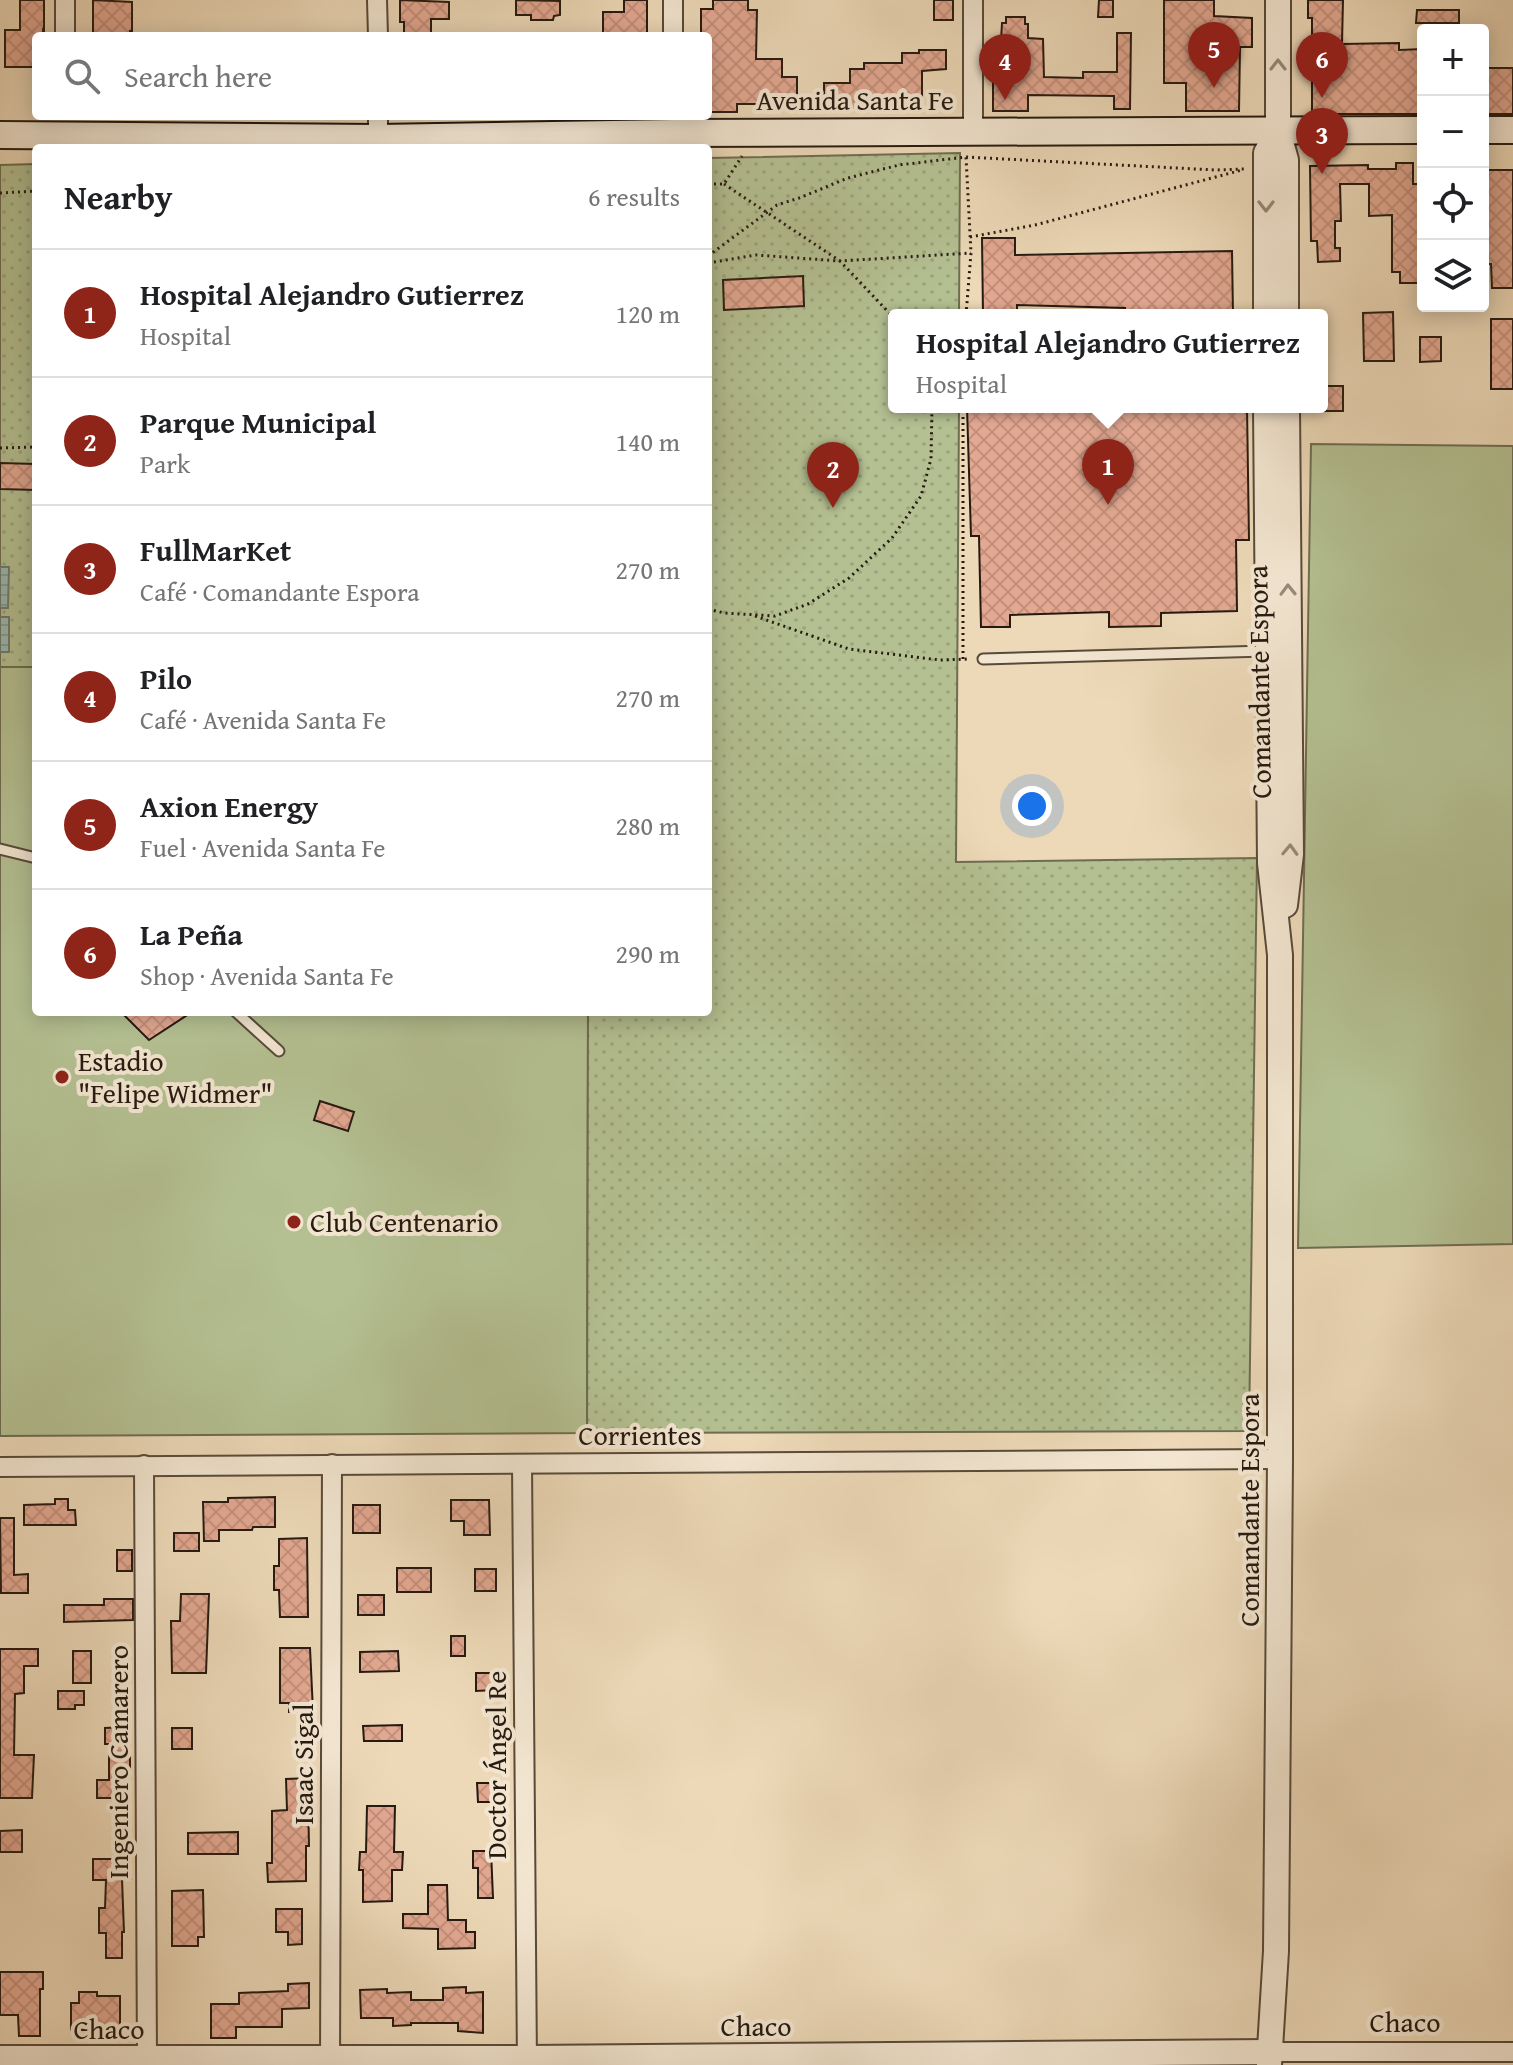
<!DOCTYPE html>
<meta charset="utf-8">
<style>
:root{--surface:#fff;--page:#f6f6f6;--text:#202124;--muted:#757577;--line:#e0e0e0;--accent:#8f2418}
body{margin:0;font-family:"Gentium Book Plus",serif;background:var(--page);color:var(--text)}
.controls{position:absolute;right:24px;top:24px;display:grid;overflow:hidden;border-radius:8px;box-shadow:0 4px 20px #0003}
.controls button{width:72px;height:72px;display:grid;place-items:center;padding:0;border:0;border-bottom:2px solid var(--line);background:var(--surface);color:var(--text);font:40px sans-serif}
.you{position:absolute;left:1032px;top:806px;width:28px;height:28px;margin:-20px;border:6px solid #fff;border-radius:50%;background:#1a73e8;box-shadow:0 0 0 12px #1a73e833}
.badge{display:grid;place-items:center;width:52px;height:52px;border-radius:50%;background:var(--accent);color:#fff;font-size:26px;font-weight:700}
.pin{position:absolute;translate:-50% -66px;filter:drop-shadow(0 2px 4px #0008)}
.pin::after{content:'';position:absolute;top:42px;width:28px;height:24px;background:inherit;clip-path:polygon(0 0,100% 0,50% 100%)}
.popup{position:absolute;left:888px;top:309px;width:440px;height:104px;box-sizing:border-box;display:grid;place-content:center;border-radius:8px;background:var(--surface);filter:drop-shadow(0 2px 6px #0005);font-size:26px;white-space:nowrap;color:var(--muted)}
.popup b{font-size:30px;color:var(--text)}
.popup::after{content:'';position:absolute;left:50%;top:100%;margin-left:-16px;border:16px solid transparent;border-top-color:var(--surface)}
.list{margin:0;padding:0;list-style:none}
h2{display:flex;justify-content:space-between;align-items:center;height:104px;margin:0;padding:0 32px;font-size:34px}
h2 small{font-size:26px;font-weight:400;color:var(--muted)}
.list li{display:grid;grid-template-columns:52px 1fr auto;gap:24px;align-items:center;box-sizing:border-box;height:128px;padding:0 32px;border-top:2px solid var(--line)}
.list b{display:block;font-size:30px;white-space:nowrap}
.list p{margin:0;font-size:26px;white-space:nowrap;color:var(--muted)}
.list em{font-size:26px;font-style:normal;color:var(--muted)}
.icon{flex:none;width:44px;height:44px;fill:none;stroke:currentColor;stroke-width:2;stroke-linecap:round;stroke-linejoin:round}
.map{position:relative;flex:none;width:1513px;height:2065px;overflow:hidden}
.search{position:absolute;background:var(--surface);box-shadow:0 4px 20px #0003;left:32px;top:32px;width:680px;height:88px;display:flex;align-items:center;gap:20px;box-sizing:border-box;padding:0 28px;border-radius:8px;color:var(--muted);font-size:30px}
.panel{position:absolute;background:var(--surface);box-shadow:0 4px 20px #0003;left:32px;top:144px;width:680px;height:872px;border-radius:8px}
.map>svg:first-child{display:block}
</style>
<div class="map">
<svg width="1513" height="2065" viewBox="0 0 1513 2065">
<defs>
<pattern id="park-dots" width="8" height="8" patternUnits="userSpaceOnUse" patternTransform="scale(2)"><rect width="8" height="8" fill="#b4c092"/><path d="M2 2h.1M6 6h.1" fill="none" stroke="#9ba47d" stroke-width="1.8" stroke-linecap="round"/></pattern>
<pattern id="water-rules" width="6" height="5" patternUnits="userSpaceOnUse" patternTransform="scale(2)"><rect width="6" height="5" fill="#99bab2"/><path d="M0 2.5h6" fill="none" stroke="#849f98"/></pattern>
<pattern id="building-cross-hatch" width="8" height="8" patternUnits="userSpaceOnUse" patternTransform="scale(2)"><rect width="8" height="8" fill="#e3a891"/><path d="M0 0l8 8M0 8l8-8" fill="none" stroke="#c3907c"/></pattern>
</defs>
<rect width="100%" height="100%" fill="#edd9b8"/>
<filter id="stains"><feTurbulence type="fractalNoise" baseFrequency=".0025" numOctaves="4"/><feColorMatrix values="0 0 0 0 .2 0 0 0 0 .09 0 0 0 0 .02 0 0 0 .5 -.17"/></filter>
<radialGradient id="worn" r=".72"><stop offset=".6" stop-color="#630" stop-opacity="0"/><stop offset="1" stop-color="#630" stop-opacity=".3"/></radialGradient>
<g fill="#b4c092" stroke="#6d6d51" stroke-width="2">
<polygon points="1311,444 1513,446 1513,1244 1298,1248"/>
<polygon points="0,667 36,667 36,1012 588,1012 587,1433 0,1436"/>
</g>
<g fill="url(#park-dots)" stroke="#6d6d51" stroke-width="2">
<polygon points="960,153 959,315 894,315 894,407 959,407 956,862 1257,858 1249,1431 587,1433 588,1012 708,1012 708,158"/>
<polygon points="36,164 36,667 0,667 0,165"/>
</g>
<g fill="url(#water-rules)" stroke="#6b7a71" stroke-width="2">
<polygon points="0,567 9,567 8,608 0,608"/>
<rect x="0" y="617" width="9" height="35"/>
</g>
<g fill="url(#building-cross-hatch)" stroke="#261a10" stroke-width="2">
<polygon points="20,0 44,0 44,31 43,30 43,36 36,36 36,67 5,67 5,30 20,30"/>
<polygon points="93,0 132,2 132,31 130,31 130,36 93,36"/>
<polygon points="400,0 449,2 449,19 431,19 431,36 404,36 404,22 400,22"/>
<polygon points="516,0 560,1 560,15 554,16 553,20 531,20 531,15 516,15"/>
<polygon points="624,0 647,0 647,36 603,34 603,12 624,12"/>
<polygon points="713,0 748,0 748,10 757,10 756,59 782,59 782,77 797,77 797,97 782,97 782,104 737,104 737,112 708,112 708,36 701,35 701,9 713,9"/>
<rect x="934" y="0" width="19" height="20"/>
<polygon points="1099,0 1113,0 1113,17 1098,17"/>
<polygon points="1164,0 1214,0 1214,16 1252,18 1252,47 1240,47 1239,111 1186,111 1186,83 1164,83"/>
<polygon points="1308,0 1343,0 1342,44 1399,43 1399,50 1423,49 1423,114 1312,114 1312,18 1308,18"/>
<polygon points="1417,10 1459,10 1459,23 1416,23"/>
<polygon points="1006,17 1025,17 1025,24 1028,24 1028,38 1043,39 1044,77 1083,78 1083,72 1117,72 1117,33 1131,33 1130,109 1114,109 1114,96 1028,95 1028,111 993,111 993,66 996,66 996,41 1001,41 1002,23 1006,23"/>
<polygon points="919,50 946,50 946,69 922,71 922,107 824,108 824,83 850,83 850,69 864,69 864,63 902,63 902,53 919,53"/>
<rect x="1483" y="68" width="30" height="46"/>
<polygon points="1396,163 1413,163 1413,184 1423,184 1423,283 1400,283 1400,272 1392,272 1392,215 1369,216 1369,184 1340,184 1341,221 1335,221 1335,248 1340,248 1340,261 1318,262 1317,241 1311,241 1310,166 1368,165 1368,169 1396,169"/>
<polygon points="1484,170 1513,170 1513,288 1492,288 1491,264 1483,264"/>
<polygon points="982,238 1015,238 1015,255 1232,251 1233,315 1125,315 1125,308 1017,305 1017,315 983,315"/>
<polygon points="803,276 804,306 724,310 723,280"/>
<polygon points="1393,312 1394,361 1364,361 1363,313"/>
<rect x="1491" y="319" width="22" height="70"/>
<polygon points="1420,337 1441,337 1441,361 1420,362"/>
<rect x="1322" y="386" width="21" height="25"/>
<polygon points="967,407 1247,407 1249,540 1236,540 1237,611 1161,613 1161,626 1109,627 1109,612 1010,615 1010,627 981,627 979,536 971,536"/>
<polygon points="0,463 36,464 36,490 0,489"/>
<polygon points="121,1012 192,1012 149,1040"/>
<polygon points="320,1101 354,1112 348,1131 314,1120"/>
<polygon points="275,1497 275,1527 253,1527 252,1530 219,1530 219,1541 204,1541 203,1502 228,1502 228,1498"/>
<polygon points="55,1499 68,1499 68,1510 75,1510 76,1525 24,1525 24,1505 55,1504"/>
<polygon points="451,1500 489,1500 490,1535 464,1535 464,1521 451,1521"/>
<rect x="353" y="1505" width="27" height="28"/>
<polygon points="0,1518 14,1518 14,1575 28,1574 28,1593 1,1593"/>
<rect x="174" y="1533" width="25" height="18"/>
<polygon points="307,1538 308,1617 280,1617 279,1590 274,1590 274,1566 279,1566 279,1539"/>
<rect x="117" y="1550" width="15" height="21"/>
<rect x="397" y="1568" width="34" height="24"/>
<rect x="475" y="1569" width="21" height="22"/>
<polygon points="181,1594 209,1594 206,1673 172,1673 171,1621 180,1621"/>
<rect x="358" y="1595" width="26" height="20"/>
<polygon points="104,1599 133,1599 133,1620 64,1622 64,1605 104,1605"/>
<rect x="451" y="1636" width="14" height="20"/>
<polygon points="280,1648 310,1648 313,1711 289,1712 289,1703 280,1703"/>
<polygon points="0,1649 38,1649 38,1666 24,1666 24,1693 15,1694 14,1755 34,1755 32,1798 0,1798"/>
<rect x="73" y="1651" width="18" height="32"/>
<polygon points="398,1651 399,1671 360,1672 360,1652"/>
<polygon points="476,1673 493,1673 494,1690 476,1691"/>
<polygon points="58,1691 84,1691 84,1705 75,1705 75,1709 58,1709"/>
<polygon points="402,1725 402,1741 364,1741 363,1726"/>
<polygon points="125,1727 125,1752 130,1752 130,1770 126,1770 126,1798 97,1798 97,1780 109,1780 109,1744 105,1744 105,1728"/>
<rect x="172" y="1728" width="20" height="21"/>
<polygon points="311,1778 311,1795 308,1795 309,1846 306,1846 306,1881 268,1882 267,1863 272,1863 272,1811 287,1810 286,1779"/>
<polygon points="477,1783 495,1783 496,1802 478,1802"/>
<polygon points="367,1806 395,1806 394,1852 403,1852 402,1870 392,1870 392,1901 363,1902 363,1870 359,1870 360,1852 366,1852"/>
<polygon points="22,1830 22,1852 0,1852 0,1831"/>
<polygon points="238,1832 238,1854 188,1854 188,1833"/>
<polygon points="473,1851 491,1851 493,1898 478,1898 478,1868 473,1868"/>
<polygon points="93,1859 131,1859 131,1879 122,1879 124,1932 122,1932 122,1958 106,1958 106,1933 99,1933 99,1908 105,1908 106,1880 93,1880"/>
<polygon points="428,1885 447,1885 448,1920 466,1920 466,1932 475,1932 475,1948 438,1949 438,1929 403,1928 403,1914 428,1914"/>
<polygon points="203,1890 204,1937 198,1937 198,1946 172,1946 172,1891"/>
<polygon points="276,1909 302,1909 302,1944 288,1945 288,1932 276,1932"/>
<polygon points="0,1972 43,1972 43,1989 40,1989 40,2036 19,2036 18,2015 0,2015"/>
<polygon points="309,1983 309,2008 282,2009 282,2027 236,2027 236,2038 211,2038 211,2004 239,2004 239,1993 288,1991 288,1984"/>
<polygon points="466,1987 466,1993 483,1992 483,2033 458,2031 458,2023 411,2023 411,2025 393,2026 393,2018 361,2018 360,1990 387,1989 387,1993 411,1992 411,2000 443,2000 443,1988"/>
<polygon points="79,1992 97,1992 97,1996 120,1996 120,2030 71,2030 71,2003 79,2003"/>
</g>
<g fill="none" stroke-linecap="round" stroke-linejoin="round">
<g stroke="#584a3a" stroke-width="13">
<g id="service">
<polyline points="983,659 1266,651"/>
<polyline points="0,849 36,858"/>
<polyline points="236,1012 279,1051"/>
</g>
</g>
<g stroke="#584a3a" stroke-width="22">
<g id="minor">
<polyline points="377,0 378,36"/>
<polyline points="673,0 673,36"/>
<polyline points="65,36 65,0"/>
<polyline points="378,116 378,138"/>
<polyline points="973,132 973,0"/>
<polyline points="522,1464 527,2065"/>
<polyline points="144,1465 147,2059"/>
<polyline points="0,1467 1280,1459"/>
<polyline points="1269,2052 1513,2052"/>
<polyline points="330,2065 332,1464"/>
</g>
</g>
<g stroke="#584a3a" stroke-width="28">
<g id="tertiary">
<polyline points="1278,0 1278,131 1286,160 1286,315"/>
<polyline points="1266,315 1266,153 1278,131"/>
<polyline points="1266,407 1270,863 1280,955 1280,1459 1276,1951 1269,2065"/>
<polyline points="1285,905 1291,854 1287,407"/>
<polyline points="0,2058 527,2058 1269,2052"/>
</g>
</g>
<g stroke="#261a10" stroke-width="30">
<g id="secondary">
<polyline points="1483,130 1513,130"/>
<polyline points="0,135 378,138 674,133 1423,130"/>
</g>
</g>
<g stroke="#261a10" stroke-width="3" stroke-dasharray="2 4" stroke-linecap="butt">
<polyline points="708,184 724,184 742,156"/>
<polyline points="724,184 840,261 971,253"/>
<polyline points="0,193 36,191"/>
<polyline points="970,237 1035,225 1242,170"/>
<polyline points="708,256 777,205 799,198 848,178 899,165 966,157 1215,170 1245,169"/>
<polyline points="708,263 756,255 840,261 894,318"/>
<polyline points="966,315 971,253 966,157"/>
<polyline points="0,448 36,447"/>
<polyline points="708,609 724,613 775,616 808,604 849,578 892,538 921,496 931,459 932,407"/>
<polyline points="755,616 849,649 940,660 970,659"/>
<polyline points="963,659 963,407"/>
</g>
<use href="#service" stroke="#f3e6d1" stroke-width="9"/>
<use href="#minor" stroke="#f3e6d1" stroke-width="18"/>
<use href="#tertiary" stroke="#f3e6d1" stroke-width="24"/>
<use href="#secondary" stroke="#f3e6d1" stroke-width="26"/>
</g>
<defs><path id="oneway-chevron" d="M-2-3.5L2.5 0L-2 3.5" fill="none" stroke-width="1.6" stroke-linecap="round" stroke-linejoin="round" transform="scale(2)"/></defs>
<g stroke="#978a7a">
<use href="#oneway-chevron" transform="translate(1278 65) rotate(-90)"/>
<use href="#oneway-chevron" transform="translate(1266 206) rotate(90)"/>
<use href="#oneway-chevron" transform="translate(1288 590) rotate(-91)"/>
<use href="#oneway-chevron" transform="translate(1290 850) rotate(-88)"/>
</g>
<g fill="#8f2418" stroke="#f3e6d1" stroke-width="3">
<circle cx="62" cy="1077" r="8"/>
<circle cx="294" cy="1222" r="8"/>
</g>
<g text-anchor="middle" stroke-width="8" stroke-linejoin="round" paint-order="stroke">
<g font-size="28" fill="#261a10" stroke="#f3e6d1">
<text x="855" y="110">Avenida Santa Fe</text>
<text transform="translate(1259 682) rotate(-91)" y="10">Comandante Espora</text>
<text x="640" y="1445">Corrientes</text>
<text transform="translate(1249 1510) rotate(-90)" y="10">Comandante Espora</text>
<text transform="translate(118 1762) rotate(-90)" y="10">Ingeniero Camarero</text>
<text transform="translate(303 1764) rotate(-90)" y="10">Isaac Sigal</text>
<text transform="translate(496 1765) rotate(-90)" y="10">Doctor Ángel Re</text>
<text x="1405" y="2032">Chaco</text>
<text x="756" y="2036">Chaco</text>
<text x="109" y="2039">Chaco</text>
</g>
<g font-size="28" fill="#261a10" stroke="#f3e6d1" text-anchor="start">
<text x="78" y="1071">Estadio<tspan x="78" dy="32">"Felipe Widmer"</tspan></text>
<text x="310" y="1232">Club Centenario</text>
</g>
</g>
<rect width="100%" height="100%" filter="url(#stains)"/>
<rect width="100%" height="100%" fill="url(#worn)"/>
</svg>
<div class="controls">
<button>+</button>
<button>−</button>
<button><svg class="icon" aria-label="locate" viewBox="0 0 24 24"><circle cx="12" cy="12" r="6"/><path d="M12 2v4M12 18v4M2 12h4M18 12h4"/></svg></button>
<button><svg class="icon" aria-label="layers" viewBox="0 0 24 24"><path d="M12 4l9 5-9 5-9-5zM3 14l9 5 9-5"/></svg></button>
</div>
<div class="you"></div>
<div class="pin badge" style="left:1108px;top:505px">1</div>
<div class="popup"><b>Hospital Alejandro Gutierrez</b>Hospital</div>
<div class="pin badge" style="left:833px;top:508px">2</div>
<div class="pin badge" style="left:1322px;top:174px">3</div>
<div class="pin badge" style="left:1005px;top:100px">4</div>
<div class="pin badge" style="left:1214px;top:88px">5</div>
<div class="pin badge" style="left:1322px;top:98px">6</div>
<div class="search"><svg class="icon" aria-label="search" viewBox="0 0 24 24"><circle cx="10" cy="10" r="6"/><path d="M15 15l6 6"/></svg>Search here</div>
<section class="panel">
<h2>Nearby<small>6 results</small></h2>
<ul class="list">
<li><span class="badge">1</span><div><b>Hospital Alejandro Gutierrez</b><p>Hospital</p></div><em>120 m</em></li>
<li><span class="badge">2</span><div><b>Parque Municipal</b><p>Park</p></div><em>140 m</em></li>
<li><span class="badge">3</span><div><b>FullMarKet</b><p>Café · Comandante Espora</p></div><em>270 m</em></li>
<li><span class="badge">4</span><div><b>Pilo</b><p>Café · Avenida Santa Fe</p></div><em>270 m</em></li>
<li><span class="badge">5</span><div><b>Axion Energy</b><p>Fuel · Avenida Santa Fe</p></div><em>280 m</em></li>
<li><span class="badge">6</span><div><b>La Peña</b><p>Shop · Avenida Santa Fe</p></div><em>290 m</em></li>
</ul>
</section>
</div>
